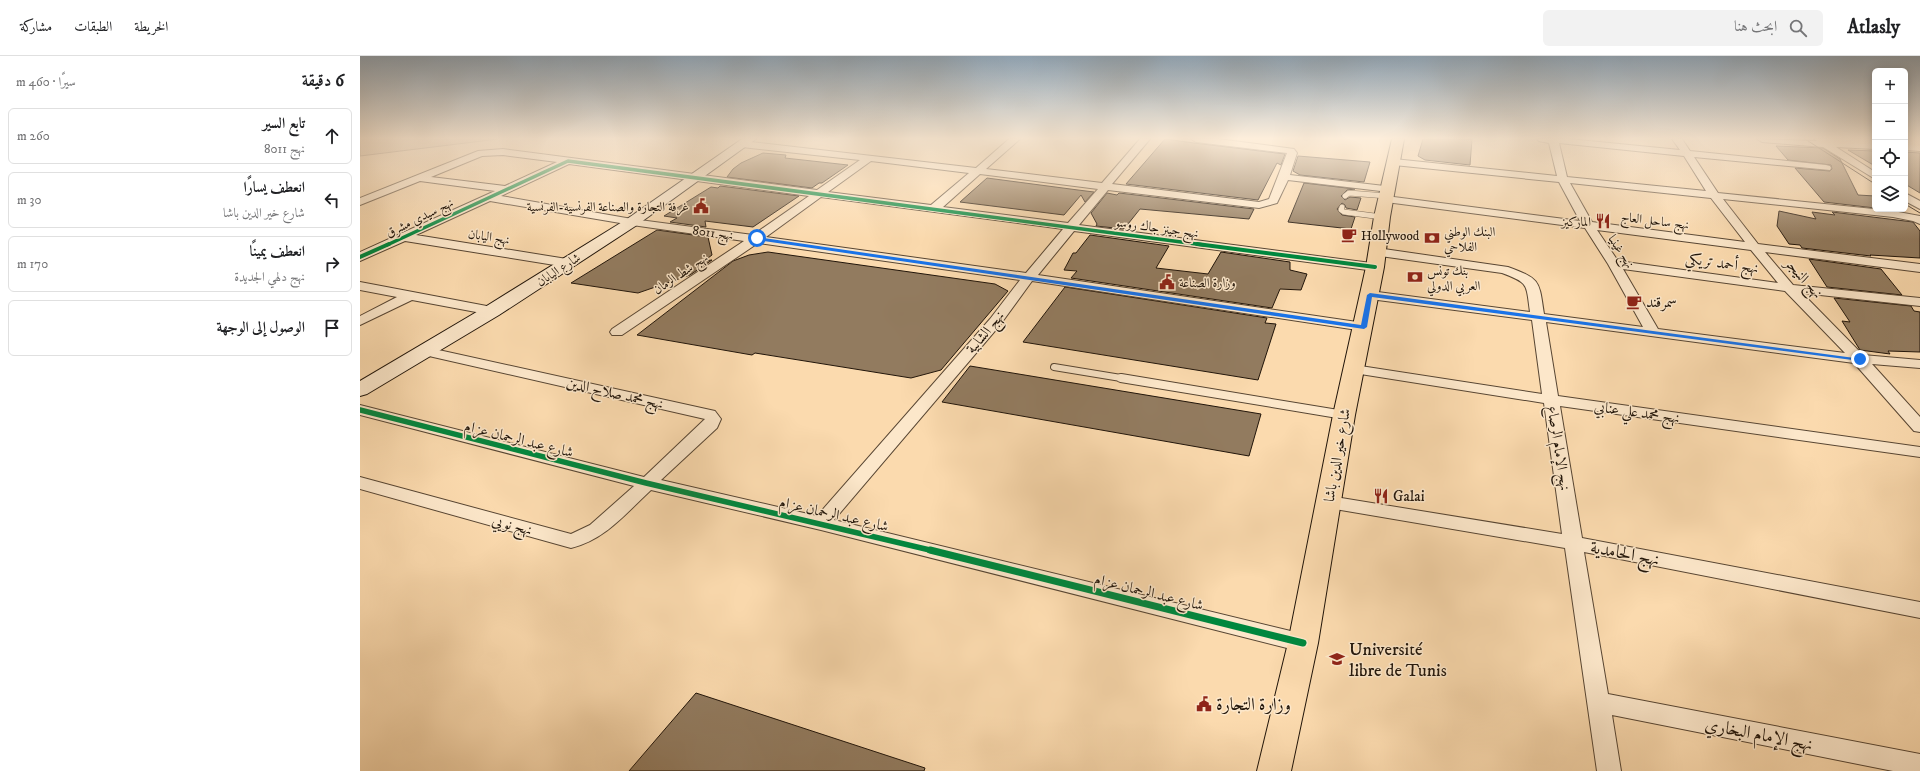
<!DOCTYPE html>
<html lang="ar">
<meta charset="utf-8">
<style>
:root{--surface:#fff;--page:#f2f2f2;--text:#202124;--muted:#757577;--line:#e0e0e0}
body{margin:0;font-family:"IM FELL DW Pica",Amiri,serif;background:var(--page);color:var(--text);direction:rtl}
.controls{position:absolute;right:12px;top:12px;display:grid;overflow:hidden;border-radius:6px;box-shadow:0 2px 10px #0003}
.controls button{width:36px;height:36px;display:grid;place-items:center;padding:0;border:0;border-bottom:1px solid var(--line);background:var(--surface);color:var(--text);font:20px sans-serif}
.stop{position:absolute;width:12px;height:12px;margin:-9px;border:3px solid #1a73e8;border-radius:50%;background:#fff}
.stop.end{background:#1a73e8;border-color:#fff;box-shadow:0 1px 4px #0008}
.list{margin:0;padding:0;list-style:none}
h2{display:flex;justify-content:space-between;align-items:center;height:52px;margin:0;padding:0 16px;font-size:17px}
h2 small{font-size:13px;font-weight:400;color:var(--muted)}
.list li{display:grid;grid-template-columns:26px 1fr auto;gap:12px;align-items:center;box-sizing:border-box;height:56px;margin:0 8px 8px;padding:0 8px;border:1px solid var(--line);border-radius:6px}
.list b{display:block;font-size:15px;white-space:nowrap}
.list p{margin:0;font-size:13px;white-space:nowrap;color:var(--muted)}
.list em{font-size:13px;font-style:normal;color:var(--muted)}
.icon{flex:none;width:22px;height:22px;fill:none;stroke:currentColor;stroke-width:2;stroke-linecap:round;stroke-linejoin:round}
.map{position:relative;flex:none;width:1560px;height:715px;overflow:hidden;direction:ltr}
header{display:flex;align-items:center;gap:24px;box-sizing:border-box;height:56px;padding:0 20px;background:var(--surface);border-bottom:1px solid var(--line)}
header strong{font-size:19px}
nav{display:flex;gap:22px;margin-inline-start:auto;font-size:14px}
.search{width:280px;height:36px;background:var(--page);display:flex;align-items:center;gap:10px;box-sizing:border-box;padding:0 14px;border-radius:6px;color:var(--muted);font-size:15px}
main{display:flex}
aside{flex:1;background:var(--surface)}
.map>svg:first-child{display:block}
</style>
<header>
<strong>Atlasly</strong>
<div class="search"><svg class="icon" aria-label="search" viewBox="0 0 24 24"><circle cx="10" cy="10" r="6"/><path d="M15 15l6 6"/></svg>ابحث هنا</div>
<nav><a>الخريطة</a><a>الطبقات</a><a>مشاركة</a></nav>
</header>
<main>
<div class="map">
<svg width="1560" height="715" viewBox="0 0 1560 715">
<rect width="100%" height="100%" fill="#fbdaae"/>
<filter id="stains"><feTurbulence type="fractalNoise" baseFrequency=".005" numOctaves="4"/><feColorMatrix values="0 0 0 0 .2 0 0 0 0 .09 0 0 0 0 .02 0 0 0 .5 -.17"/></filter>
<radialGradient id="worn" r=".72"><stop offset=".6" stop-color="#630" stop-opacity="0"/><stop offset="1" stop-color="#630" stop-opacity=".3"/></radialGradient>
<polygon fill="#d6b992" stroke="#7c674e" points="0,83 138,83 0,100"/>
<g fill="#927b5f" stroke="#21150a">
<polygon points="805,83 834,87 925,98 921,109 917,107 898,144 766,128"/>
<polygon points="1063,83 1112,83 1110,109 1065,104 1058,100"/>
<polygon points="1416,90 1463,92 1480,103 1498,139 1515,140 1515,152 1464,146 1435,112 1470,115 1472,113 1471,109 1428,104"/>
<polygon points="1488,94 1515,95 1515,110"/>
<polygon points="1545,96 1560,97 1560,137 1545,128"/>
<polygon points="403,97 426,99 425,102 488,109 462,127 459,127 452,132 367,121 373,113 381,107"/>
<polygon points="938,100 1010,106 1004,126 940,119 933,115"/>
<polygon points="627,122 718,134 734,136 725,146 721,139 704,159 600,146"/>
<polygon points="944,127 995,133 987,134 981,140 985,144 990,141 1001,142 997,154 986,152 985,149 982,147 977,153 982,159 995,161 991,173 928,166"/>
<polygon points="360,130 439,140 393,171 345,165 346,171 310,166 317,162 304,160 351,131 358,132"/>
<polygon points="747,137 757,139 759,137 894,153 889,163 780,153 764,173 736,170 737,168 731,157"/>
<polygon points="1419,155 1456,163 1452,156 1475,159 1472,156 1553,166 1560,175 1560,202 1510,199 1511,200 1442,192 1440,189 1429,188 1417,170"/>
<polygon points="297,174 348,181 352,199 344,205 352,204 330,219 278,237 211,227"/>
<polygon points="730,179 809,190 796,212 848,218 861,196 930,206 930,214 947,218 941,234 920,233 912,252 711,222 717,215 704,214 713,197 716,197"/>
<polygon points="408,196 635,228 648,235 581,314 551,322 395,297 392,299 277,279 373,205 389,199"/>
<polygon points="1449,203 1521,213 1542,239 1467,231"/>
<polygon points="705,231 907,262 905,267 916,268 898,324 663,286"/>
<polygon points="1474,242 1551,250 1554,255 1560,256 1560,296 1528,295 1530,298 1500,294 1482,265 1490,266"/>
<polygon points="610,310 901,358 889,400 582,346"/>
<polygon points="336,637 565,712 564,715 269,715"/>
</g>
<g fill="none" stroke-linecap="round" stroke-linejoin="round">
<g stroke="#584633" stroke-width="6">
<g id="lane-far2">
<polyline points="985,140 989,137 1027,140"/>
<polyline points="982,151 981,154 984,156 1022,161"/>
</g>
</g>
<g stroke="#584633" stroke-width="8">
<polyline id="lane-far1" points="694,311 767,323"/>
</g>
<g stroke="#584633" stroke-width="10">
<polyline id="lane" points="761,322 984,359"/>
</g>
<g stroke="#584633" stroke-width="2">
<g id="street">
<path d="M649 83H660L626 113 742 127 780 83H790L752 128 899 146 909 143 927 97 836 86 831 83H858L934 93 937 97 930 119 1033 131 1034 133 1029 136 928 124 917 147 899 152 748 134 719 169 1019 208 1021 211 1015 215 714 175 678 219 1004 267 1009 268 1011 271 1009 274 1004 275 672 225 640 269 474 464 943 578 951 581 954 587 951 593 943 596 461 474 291 434C266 457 245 484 211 492L0 433V421L211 478 230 469 274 430 0 359V349L284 421 345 363 60 298 58 295 60 292 65 291 355 355 361 363 357 372 301 424 457 460 630 263 660 224 398 187 262 279H252L250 276 252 273 384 185 272 169 130 145 56 179 207 203 213 207 211 210 207 211 45 185 0 205V196L135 135 60 125 0 149V142L118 95 143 93 457 134 500 104 382 91 377 88 382 85 616 112ZM143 99 197 106 145 130 71 121 122 100ZM511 105 609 117 571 149 468 136ZM209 108 449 140 393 179 272 163 141 140ZM620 118 738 133 708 167 583 151ZM461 141 703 173 666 217 406 181Z"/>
<path d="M1177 83H1209L1320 94 1312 83H1322L1330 95 1466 109 1470 110 1471 112 1470 114 1334 101 1358 137 1533 155 1560 160V168L1553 165 1533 161 1363 143 1398 188 1560 208V216L1405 196 1433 229 1560 242V250L1442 237 1503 299 1560 304V312L1512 308 1560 361V376L1554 375 1494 307 1186 266 1198 340 1560 391V401L1200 350 1222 482 1560 546V562L1224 496 1248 638 1560 698V715H1533L1252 659 1261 715H1237L1205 492 969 452 963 450 960 446 963 442 969 440 1202 478 1184 347 994 317 989 316 987 313 989 310 994 309 1182 338 1172 264 1010 243 1003 239 1010 235 1170 256C1166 228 1169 227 1142 217L1013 199 1011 196 1013 193 1017 192 1148 211C1181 223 1179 225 1184 258L1283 271 1248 208 1225 172 1026 146 1021 143 1026 140 1220 165 1199 126 1034 109 1029 106 1034 103 1197 120 1189 87 1179 85ZM1199 87 1324 100 1346 135 1207 121ZM1210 127 1351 142 1385 186 1232 166ZM1237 174 1391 194 1418 227 1258 205ZM1263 213 1425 235 1485 297 1298 273Z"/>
<polygon points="1397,83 1515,87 1515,93 1476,91 1515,116 1515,123 1463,91 1402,86"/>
<polygon points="1545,88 1560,89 1560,95 1545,94"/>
<polygon points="1545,137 1560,145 1560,153 1545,145"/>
<polygon points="0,226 132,251 137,252 139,255 137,258 132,259 52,244 0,269 0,260 37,241 0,234"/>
</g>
</g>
<g stroke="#21150a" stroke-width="2">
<polygon id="secondary" points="382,83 396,83 277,169 139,259 7,338 0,340 0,325 125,251 267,163"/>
</g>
<g stroke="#21150a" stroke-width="2">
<g id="primary">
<polygon points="1032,83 1044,83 1030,161 1024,211 995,359 958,587 931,715 897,715 928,587 973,359 1006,211 1014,161"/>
<polygon points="1454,83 1515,83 1515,88 1460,87"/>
<polygon points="1545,83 1560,83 1560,90 1545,89"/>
</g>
</g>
<use href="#lane-far2" stroke="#fce7ca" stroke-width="5"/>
<use href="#lane-far1" stroke="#fce7ca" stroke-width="6"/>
<use href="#lane" stroke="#fce7ca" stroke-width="8"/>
<use href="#street" fill="#fce7ca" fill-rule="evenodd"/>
<use href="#secondary" fill="#fce7ca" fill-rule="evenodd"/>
<use href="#primary" fill="#fbdaae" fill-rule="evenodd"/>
<g stroke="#21150a" stroke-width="1">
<polyline points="1445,83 1515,128"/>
<polyline points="1545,148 1560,157"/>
</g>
<g stroke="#fce7ca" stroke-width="5">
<polyline id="cycleway-far3" points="27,189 208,105 844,189"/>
</g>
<g stroke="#fce7ca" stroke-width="6">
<g id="cycleway-far2">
<polyline points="837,188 1015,211"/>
<polyline points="0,201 29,188"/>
</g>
</g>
<g stroke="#fce7ca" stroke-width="8">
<polyline id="cycleway-far1" points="0,354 286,427 574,495"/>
</g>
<g stroke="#fce7ca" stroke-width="10">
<polyline id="cycleway" points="570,494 943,587"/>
</g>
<use href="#cycleway-far3" stroke="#00873e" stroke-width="3.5"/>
<use href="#cycleway-far2" stroke="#00873e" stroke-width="4"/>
<use href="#cycleway-far1" stroke="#00873e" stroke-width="5.5"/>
<use href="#cycleway" stroke="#00873e" stroke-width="7"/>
</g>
<linearGradient id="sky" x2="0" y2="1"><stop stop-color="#92a8ba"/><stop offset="0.45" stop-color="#fdeedb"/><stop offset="1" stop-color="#fdeedb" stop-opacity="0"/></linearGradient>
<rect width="1560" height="183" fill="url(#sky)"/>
<polygon fill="#1a73e8" points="396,181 1001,269 1007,239 1010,237 1502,303 1500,305 1012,241 1007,271 1004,273 397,184"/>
<defs>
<g id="civic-bare" transform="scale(1.2)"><path d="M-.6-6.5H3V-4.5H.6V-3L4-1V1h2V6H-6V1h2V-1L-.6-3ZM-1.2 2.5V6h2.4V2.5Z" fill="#8f2418" stroke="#fce7ca" stroke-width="2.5" paint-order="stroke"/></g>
<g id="restaurant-bare" transform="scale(1.2)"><path d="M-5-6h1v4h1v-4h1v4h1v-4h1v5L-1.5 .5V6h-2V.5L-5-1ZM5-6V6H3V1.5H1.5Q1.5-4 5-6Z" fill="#8f2418" stroke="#fce7ca" stroke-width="2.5" paint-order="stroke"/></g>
<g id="cafe-bare" transform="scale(1.2)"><path d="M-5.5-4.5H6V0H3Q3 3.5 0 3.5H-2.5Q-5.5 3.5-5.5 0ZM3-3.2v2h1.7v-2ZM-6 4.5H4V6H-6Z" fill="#8f2418" stroke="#fce7ca" stroke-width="2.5" paint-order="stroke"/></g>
<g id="bank-bare" transform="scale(1.2)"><path d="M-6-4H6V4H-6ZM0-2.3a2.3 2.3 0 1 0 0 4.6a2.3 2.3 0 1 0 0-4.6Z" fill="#8f2418" stroke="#fce7ca" stroke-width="2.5" paint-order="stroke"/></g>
<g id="university-bare" transform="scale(1.2)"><path d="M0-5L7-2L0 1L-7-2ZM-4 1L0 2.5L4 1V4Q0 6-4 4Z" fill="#8f2418" stroke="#fce7ca" stroke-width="2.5" paint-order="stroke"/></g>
</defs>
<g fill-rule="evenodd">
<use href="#civic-bare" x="341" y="150"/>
<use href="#restaurant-bare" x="1243" y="165"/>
<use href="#cafe-bare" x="989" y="179"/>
<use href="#bank-bare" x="1072" y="182"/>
<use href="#bank-bare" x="1055" y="221"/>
<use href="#civic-bare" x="807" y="226"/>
<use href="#cafe-bare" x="1274" y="246"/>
<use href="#restaurant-bare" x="1021" y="440"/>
<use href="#university-bare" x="977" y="603"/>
<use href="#civic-bare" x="844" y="648"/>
</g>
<g text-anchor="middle" stroke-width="3" stroke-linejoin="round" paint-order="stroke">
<g font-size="13" fill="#21150a" stroke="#fce7ca" text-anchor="start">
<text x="329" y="155" text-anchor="end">غرفة التجارة والصناعة الفرنسية-الفرنسية</text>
<text x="1231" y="170" text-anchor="end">الماركيز</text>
<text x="1084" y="180">البنك الوطني<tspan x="1084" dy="15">الفلاحي</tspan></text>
<text x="1001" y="184">Hollywood</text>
<text x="1067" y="219">بنك تونس<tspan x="1067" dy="15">العربي الدولي</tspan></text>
<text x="819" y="231">وزارة الصناعة</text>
</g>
<g font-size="13" fill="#21150a" stroke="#fce7ca">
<text transform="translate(59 161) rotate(-26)" y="5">نهج سيدي مشرق</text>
<text transform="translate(1295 164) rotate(7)" y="5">نهج ساحل العاج</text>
<text transform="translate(797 171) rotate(8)" y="5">نهج جينز جاك روسو</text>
<text transform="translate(353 176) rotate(8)" y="5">نهج 8011</text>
<text transform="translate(129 180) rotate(9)" y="5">نهج اليابان</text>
<text transform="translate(1262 195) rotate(57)" y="5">نهج غينيا</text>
<text transform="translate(198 213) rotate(-33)" y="5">شارع اليابان</text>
<text transform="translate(320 217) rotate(-34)" y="5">نهج شط الرمان</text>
</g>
<g font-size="15" fill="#21150a" stroke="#fce7ca">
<text transform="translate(1362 207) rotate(8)" y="5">نهج أحمد تريكي</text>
<text transform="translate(1444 222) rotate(48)" y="5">نهج النيجر</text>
<text transform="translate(625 276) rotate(-50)" y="5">نهج الشابية</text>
<text transform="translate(255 337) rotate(13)" y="5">نهج محمد صلاح الدين</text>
<text transform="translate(1277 356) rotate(8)" y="5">نهج محمد علي عنابي</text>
<text transform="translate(159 383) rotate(14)" y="5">شارع عبد الرحمان عزام</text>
<text transform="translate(1199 392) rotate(81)" y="5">نهج الإمام الرصاع</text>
<text transform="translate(977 399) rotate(-80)" y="5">شارع خير الدين باشا</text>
<text transform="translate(474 458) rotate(13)" y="5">شارع عبد الرحمان عزام</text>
<text transform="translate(152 469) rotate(15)" y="5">نهج نويي</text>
<text transform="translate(789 536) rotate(14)" y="5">شارع عبد الرحمان عزام</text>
</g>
<g font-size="15" fill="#21150a" stroke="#fce7ca" text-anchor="start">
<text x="1286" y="251">سمرقند</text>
<text x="1033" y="445">Galai</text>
</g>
<g font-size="18" fill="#21150a" stroke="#fce7ca">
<text transform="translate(1265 497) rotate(11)" y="6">نهج الحامدية</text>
<text transform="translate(1399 678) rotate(11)" y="6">نهج الإمام البخاري</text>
</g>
<g font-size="18" fill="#21150a" stroke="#fce7ca" text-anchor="start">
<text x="989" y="599">Université<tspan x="989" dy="21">libre de Tunis</tspan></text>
<text x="856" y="654">وزارة التجارة</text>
</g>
</g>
<rect width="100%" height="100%" filter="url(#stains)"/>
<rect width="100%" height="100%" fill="url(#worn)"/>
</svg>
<div class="controls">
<button>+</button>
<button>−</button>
<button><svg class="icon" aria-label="locate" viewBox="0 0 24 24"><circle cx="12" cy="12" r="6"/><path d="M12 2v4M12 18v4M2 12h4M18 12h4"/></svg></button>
<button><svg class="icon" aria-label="layers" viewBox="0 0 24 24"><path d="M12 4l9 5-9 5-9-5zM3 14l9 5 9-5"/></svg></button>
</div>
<div class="stop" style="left:397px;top:182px"></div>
<div class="stop end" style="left:1500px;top:303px"></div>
</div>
<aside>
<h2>6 دقيقة<small>سيرًا · 460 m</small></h2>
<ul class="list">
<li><svg class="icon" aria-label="ahead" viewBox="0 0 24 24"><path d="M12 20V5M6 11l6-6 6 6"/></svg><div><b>تابع السير</b><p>نهج 8011</p></div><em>260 m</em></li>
<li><svg class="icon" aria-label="left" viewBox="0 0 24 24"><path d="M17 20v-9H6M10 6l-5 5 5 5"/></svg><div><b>انعطف يسارًا</b><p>شارع خير الدين باشا</p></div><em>30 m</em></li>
<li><svg class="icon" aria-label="right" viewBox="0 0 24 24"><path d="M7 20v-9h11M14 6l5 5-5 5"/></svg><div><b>انعطف يمينًا</b><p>نهج دلهي الجديدة</p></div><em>170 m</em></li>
<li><svg class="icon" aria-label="arrive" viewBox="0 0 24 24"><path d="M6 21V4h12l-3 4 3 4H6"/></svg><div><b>الوصول إلى الوجهة</b></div></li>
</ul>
</aside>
</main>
